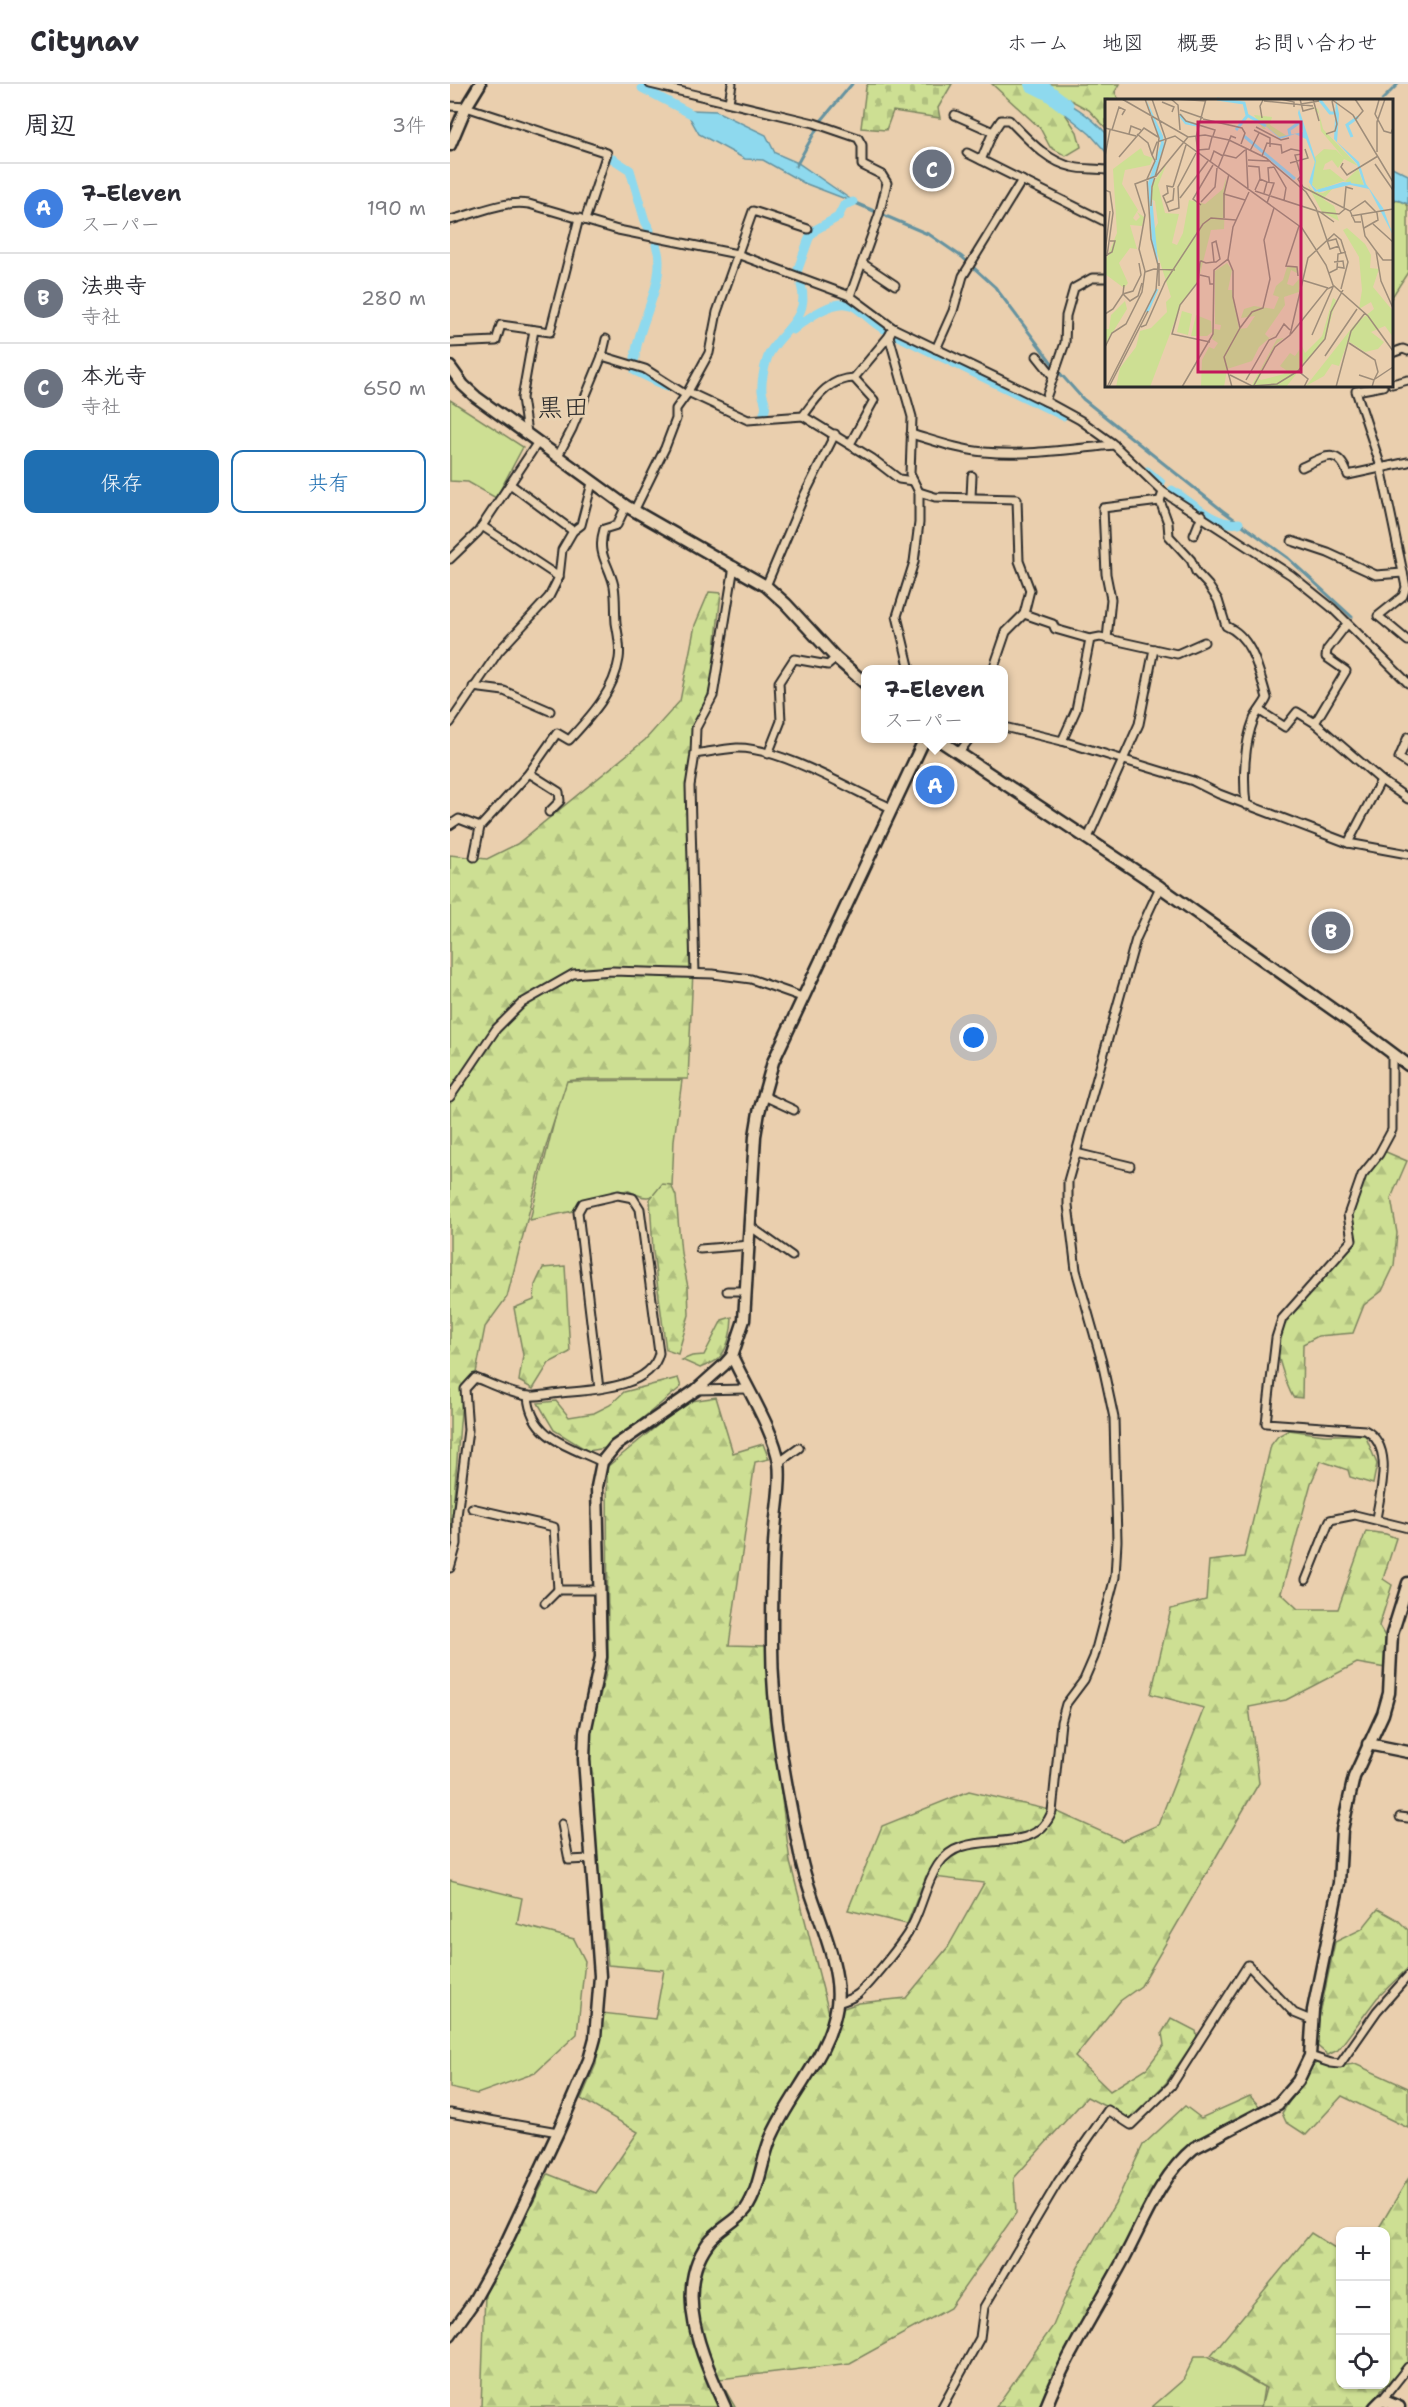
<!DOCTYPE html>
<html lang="ja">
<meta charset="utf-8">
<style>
:root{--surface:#fff;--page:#f2f2f3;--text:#2b2b33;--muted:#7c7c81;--line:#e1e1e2;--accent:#1f6fb2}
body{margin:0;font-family:"Shantell Sans","Klee One",sans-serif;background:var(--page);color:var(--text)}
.controls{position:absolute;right:18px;bottom:18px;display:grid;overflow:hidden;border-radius:12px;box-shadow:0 2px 4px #0004}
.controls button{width:54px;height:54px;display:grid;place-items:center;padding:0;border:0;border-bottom:2px solid var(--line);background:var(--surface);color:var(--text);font:30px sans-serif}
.you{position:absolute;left:524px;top:954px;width:21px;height:21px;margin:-15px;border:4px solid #fff;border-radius:50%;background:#1a73e8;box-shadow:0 0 0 9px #1a73e833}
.badge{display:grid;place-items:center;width:39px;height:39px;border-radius:50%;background:var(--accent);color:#fff;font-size:20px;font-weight:700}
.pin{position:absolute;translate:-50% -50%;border:3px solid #fff;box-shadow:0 2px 6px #0006}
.popup{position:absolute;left:411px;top:581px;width:147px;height:78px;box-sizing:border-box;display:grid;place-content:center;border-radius:12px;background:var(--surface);filter:drop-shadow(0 2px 4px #0005);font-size:20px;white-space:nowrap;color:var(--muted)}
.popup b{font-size:22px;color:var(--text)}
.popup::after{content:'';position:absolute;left:50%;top:100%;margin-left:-12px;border:12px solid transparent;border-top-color:var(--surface)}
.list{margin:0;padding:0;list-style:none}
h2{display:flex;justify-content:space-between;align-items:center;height:78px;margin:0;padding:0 24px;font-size:26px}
h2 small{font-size:20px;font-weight:400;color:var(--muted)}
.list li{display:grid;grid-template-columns:39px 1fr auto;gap:18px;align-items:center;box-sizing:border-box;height:90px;padding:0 24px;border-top:2px solid var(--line)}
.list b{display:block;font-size:22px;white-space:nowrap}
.list p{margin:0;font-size:20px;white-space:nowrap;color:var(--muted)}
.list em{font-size:20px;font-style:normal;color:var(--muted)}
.actions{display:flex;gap:12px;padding:18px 24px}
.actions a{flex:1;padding:14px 0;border:2px solid var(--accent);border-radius:12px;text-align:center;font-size:21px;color:var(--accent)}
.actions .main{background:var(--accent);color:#fff}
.icon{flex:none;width:33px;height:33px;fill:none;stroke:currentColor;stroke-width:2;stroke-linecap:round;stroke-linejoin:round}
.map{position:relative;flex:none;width:958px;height:2323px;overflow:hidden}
header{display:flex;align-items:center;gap:36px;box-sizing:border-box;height:84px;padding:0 30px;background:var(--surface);border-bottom:2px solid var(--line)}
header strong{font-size:28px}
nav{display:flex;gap:33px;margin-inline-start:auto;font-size:21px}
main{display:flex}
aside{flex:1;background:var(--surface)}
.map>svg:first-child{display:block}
</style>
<header>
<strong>Citynav</strong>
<nav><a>ホーム</a><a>地図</a><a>概要</a><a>お問い合わせ</a></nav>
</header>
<main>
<aside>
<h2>周辺<small>3件</small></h2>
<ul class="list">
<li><span class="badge" style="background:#3f7fe0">A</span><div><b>7-Eleven</b><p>スーパー</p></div><em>190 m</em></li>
<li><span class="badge" style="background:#6b7280">B</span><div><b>法典寺</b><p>寺社</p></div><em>280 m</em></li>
<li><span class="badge" style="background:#6b7280">C</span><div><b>本光寺</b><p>寺社</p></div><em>650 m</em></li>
</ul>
<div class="actions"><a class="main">保存</a><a>共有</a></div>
</aside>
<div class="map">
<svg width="958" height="2323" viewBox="0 0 958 2323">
<defs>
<pattern id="forest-firs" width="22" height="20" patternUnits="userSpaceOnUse" patternTransform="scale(1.5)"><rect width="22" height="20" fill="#cddf93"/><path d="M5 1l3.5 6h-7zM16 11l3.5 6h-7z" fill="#b0c07f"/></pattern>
<pattern id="cemetery-stones" width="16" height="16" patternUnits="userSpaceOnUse" patternTransform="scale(1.5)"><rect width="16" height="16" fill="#cddf93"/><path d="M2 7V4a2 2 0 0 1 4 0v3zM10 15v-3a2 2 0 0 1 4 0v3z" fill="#b0c07f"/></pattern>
</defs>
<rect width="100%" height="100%" fill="#eacfae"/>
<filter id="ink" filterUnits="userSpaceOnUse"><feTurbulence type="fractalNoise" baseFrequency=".0167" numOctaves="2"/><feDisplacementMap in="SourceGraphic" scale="12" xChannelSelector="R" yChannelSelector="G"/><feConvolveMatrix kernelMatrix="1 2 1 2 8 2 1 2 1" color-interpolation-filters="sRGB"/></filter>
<g filter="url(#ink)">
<g fill="#cddf93" stroke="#7c855f" stroke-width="1.5">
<polygon points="942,116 952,117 958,122 958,188 942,213"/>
<polygon points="0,316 73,363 46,414 18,398 0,397"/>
<path d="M232 996 224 1056 222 1103C201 1113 199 1118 177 1106L128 1122 123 1127 80 1136 114 997Z"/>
<polygon points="0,1796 72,1814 67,1840 124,1855 135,1877 127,1950 85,1989 27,2010 0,2004"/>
<polygon points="745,2272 758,2272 814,2303 811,2323 702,2323 733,2296"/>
</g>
<g fill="url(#forest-firs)" stroke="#7c855f" stroke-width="1.5">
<polygon points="542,0 578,0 614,28 627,48 631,63 616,72 600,63 590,44"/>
<polygon points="591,0 670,0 665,8 669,16 656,16 656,44 639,26"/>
<polygon points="259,508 271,509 261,601 242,659 240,702 244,865 238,995 134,995 117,997 97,1059 57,1213 35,1243 25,1294 13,1303 0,1461 0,771 37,775 67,760 195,656 230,617 245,541"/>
<path d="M929 1065 957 1077 941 1114 947 1149 944 1182 932 1207 914 1221 903 1249 868 1252 853 1260 852 1314 843 1313C837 1303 825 1267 826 1255 827 1235 886 1174 902 1156L898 1131 907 1100Z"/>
<polygon points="212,1100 221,1101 226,1112 231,1169 238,1203 239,1231 228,1270 216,1266 203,1167 200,1115"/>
<polygon points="115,1182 120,1268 99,1279 83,1305 69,1297 73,1271 64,1224 84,1216 85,1201 93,1184"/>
<path d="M282 1233C282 1246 278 1266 268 1275 264 1279 256 1281 250 1284L232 1276 242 1272 254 1271 272 1236Z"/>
<polygon points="228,1294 231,1303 156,1364 138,1367 104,1346 88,1319 106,1317 119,1333 144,1329 160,1321 174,1308"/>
<polygon points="266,1313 283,1369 313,1360 319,1375 305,1378 279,1561 317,1562 324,1654 340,1778 379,1929 409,1919 456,1914 498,1863 534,1799 476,1792 457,1840 398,1826 432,1742 519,1707 608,1728 672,1757 708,1741 754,1624 701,1610 721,1525 756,1516 759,1477 794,1473 821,1361 828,1352 839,1346 874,1351 915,1351 927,1380 923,1400 900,1393 898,1386 871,1377 861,1399 831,1509 848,1525 888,1525 916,1447 936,1450 946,1454 933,1495 942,1501 929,1542 937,1556 936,1584 907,1579 836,1616 799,1623 809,1699 691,1902 670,1917 625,1973 660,2007 697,1984 714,1961 712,1949 721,1934 746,1947 747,1953 716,1999 680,2035 637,2013 564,2094 566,2129 500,2224 400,2279 269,2295 285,2323 31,2323 35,2210 98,2090 146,2109 188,2048 131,2015 146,1980 152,1929 205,1935 214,1886 158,1881 140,1707 141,1646 158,1582 157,1383 236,1318"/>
<polygon points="928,1825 948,1836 958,1846 958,1884 927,1914 888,1966 878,1971 864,1959 885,1858 912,1845"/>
<polygon points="868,1978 880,1983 905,1980 958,2004 958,2044 892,2012 856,2051 836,2038 832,2029 861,1983"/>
<polygon points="800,2012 811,2024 731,2067 673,2166 627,2256 589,2323 546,2323 603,2242 627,2185 667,2116 693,2061 735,2022 751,2034"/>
<polygon points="958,2095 958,2278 916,2323 811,2323 816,2304 761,2271 861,2149 890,2167 890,2300 936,2300 936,2148 927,2147"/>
</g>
<polygon fill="url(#cemetery-stones)" stroke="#7c855f" stroke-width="1.5" points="418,0 502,0 488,24 490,34 443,27 436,46 411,44 416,3"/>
<g fill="#8ed9ee" stroke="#6693a0" stroke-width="1.5">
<path d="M598 8C623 21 637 29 656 49V68L640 50 592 11Z"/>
<polygon points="241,26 266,27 316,51 325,69 348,79 406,119 354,99 313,76 295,75 249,50 240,34"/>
<polygon points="942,83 958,91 958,120 942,114"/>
</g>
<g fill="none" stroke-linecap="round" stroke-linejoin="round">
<g stroke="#6693a0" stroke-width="3">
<polyline points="932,16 948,0"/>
<polyline points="346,82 371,37 402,0"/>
<polyline points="403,118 480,151 512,173 545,203 608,287 633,315 773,427 838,474 902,533"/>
</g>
<g stroke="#8ed9ee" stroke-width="9">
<polyline points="192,4 251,35"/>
<polyline points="163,75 180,86 195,137 200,146"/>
<polyline points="347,188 359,154 365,146 388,133 394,121 403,118"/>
<path d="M343 246C356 235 386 213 403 222 414 228 422 239 434 245"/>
<polyline points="448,252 613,332"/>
<path d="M185 274C187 240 219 195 206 161"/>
<polyline points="185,287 218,303"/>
<path d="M314 329C318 320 313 316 312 307 311 297 315 279 319 270 331 247 361 234 351 201"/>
<polyline points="697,387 711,399"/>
<path d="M722 406C742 418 765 443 789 439"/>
</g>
<polyline stroke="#8ed9ee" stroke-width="16" points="582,0 598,8 616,22"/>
<g stroke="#2b2b2b" stroke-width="11">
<g id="street">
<polyline points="200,0 364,39 408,54 412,61 412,81 432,91 437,99 429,131 400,212"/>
<polyline points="279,18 282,0"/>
<polyline points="0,22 16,23 157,69 135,136"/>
<polyline points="505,31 543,48 531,76"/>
<path d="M543 48 551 36H559C577 54 597 78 623 83 634 86 646 84 656 86"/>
<polyline points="517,69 656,138"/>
<path d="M0 136C26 130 52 116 79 120L168 146 287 170 400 212 443 244 599 319 630 336 662 359 713 408 841 491 882 524 958 599"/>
<polyline points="412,179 445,201"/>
<polyline points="443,244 439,252 462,333 460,390 469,408 469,439 464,478 447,532 460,586"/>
<polyline points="0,259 46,257 51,241 100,248 129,134"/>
<polyline points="486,265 503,227 513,192 572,96"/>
<polyline points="942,269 953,265 958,267"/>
<polyline points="152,272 156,255"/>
<polyline points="587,272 603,292"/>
<polyline points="942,300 958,296"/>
<polyline points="933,302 906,307 931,383 956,503 953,512 928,532 958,557"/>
<path d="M238 308 298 336 353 332C367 313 378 295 404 294L439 252"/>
<polyline points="595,317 615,259 616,232 624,204 642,194 656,194"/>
<polyline points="353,332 423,375 449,395 463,397"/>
<polyline points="77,349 72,314 84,246"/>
<path d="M461 350C485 357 509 366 534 368 577 372 621 365 664 361"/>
<polyline points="400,360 424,316 404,294"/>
<polyline points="108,372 122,345 152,272 195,285 236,311"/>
<path d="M852 383C874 373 888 362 898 391L958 378"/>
<polyline points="60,400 123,447"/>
<polyline points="469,408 485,413 567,415 569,477 580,506 574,530"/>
<path d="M713 408 710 417 718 439 719 452 741 476 746 488 758 501 768 516 776 542C803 553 809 588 817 614 814 621 807 628 804 635 794 660 793 694 796 721"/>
<polyline points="521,413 522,392"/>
<polyline points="184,427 215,364 226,335 226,325 236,311 259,269 267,228 303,127 358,145"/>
<polyline points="32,442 109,493"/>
<polyline points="744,451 752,431"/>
<polyline points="842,457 878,469 926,491 953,489"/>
<polyline points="0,475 28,448 88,358"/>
<polyline points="316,502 354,412 385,350"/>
<polyline points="657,555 661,515 656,490 653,424 710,417"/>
<polyline points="704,565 727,570 754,558"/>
<polyline points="543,586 556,548 574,530 603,540 605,545 640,555"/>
<polyline points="23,603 54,607 100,627"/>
<polyline points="810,627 835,643 847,628 865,639 896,587 876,573 877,566 897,540"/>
<polyline points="0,639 49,567 99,513 109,493 112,466 123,447 131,441 142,399"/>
<polyline points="865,639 931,696 898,759"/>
<polyline points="554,643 612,657 743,697 769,710 898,759 958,770"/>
<polyline points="958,653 949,674 958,680"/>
<polyline points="612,657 626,626 640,555 650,553 704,565 689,640 637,756"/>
<polyline points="245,670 246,644 263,612 284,482"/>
<polyline points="318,670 331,637 329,598 344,575 378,581 386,574"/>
<polyline points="508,670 520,654"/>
<polyline points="79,689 109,708 110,717 99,728"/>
<polyline points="931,696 958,715"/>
<polyline points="0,741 9,735 30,743 24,773"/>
<path d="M30 743 79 689 107 649 119 656C140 633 164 608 169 575 171 563 168 551 166 539 165 527 166 514 164 502 159 479 146 471 154 445L167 441 176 422"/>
<path d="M245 889 240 702 245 670C259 668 273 665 287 664 329 663 402 706 441 724"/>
<polyline points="314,1012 344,1026"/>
<polyline points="0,1013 46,945 72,919 123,890 162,887 263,890 301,895 352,913"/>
<polyline points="626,1069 680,1082"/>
<polyline points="301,1143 342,1172"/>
<polyline points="250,1165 300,1161"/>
<polyline points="277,1207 296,1207"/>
<polyline points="246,1306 296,1305"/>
<path d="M78 1312C81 1354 119 1362 152 1378"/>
<polyline points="328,1379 349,1364"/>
<polyline points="22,1424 104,1443 108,1506 149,1506"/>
<path d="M926 1435C930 1408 945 1362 915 1346L816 1339 826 1254 832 1235 902 1156 898 1131 912 1091 929 1070 942 1046V970"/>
<path d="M0 1484 7 1460V1432L18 1346 15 1305 25 1294C40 1299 62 1311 78 1312 88 1313 101 1310 111 1309 140 1306 201 1305 209 1269L190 1125 183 1114 168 1111 133 1119 128 1128 149 1305"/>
<polyline points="856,1496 880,1436 905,1431 958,1444"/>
<polyline points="95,1519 108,1506"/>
<polyline points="950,1733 958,1734"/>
<polyline points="112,1740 119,1776 140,1775"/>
<path d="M387 1919C395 1917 401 1915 408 1910 419 1900 450 1862 458 1849 471 1829 474 1802 488 1781 515 1739 582 1778 602 1728L611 1638 616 1620 634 1596 644 1573 665 1493 667 1457 664 1334 652 1278 626 1186 618 1121V1097L686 855 710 803"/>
<polyline points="860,1972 881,1979 890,1980 927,1927 958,1892"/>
<polyline points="0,2029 108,2048"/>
<polyline points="932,2316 958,2283"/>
<polyline points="492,2323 530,2254 534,2223 608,2098 658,2026 681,2041 721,2002 798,1881 844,1929 861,1936"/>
</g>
</g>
<g stroke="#2b2b2b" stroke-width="15">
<g id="secondary">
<polyline points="0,61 16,23 30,0"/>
<polyline points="0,283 13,301 26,313 176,422 316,502 336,520 386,574 416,600"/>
<polyline points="486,654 710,803 902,939 958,981"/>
<polyline points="918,1660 958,1668"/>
<polyline points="0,2251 22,2220 56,2159 108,2048 139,1976 145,1954 150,1892 134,1675 135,1648 151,1573 147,1403 152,1378 165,1362 246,1306 274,1281 282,1272 294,1236 305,1052 309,1028 323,978 475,654"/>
<path d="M275 2323C253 2274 222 2208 258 2159 268 2145 286 2138 296 2125 310 2104 311 2079 320 2056 339 2010 379 1973 387 1921 393 1878 360 1819 351 1775 336 1702 321 1628 322 1553 322 1518 322 1482 325 1446 326 1425 332 1401 329 1379 324 1347 296 1303 282 1272"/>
<path d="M596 2323C616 2272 645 2228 671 2180 693 2140 709 2093 744 2064L828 2020 848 1997 860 1972 863 1926 889 1799 892 1746 904 1693 933 1630 939 1609 942 1550 958 1499"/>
<polyline points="925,2323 932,2316 949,2323"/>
</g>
</g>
<use href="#street" stroke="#e9d2b2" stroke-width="7"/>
<use href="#secondary" stroke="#e9d2b2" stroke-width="10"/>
</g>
</g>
<g text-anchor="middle" stroke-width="6" stroke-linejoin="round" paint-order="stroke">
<g font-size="26" fill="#2b2b2b" stroke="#e9d2b2">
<text x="113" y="332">黒田</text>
</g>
</g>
<g transform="translate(655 15)">
<rect width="288" height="288" fill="#eacfae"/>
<path d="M208 8 213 10 218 30 253 67 239 60 233 69 227 61 220 65 218 71 225 70 240 82 253 70 259 87 238 82 213 91 207 86 210 58 219 50 231 51 239 59 216 32 214 15ZM77 212 87 215 83 236 72 233ZM91 216 106 222 107 233 102 237H86Z" fill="#cddf93"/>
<path d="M149 16 167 18 165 26 182 37 174 38 156 23 161 30H158ZM36 49 39 56 48 59 45 66 20 71 17 85 33 111 28 119 31 122 35 118 32 113 39 118 37 127 25 126 32 150 25 149 14 164 23 184 19 189 0 175V163L12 134 8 70ZM61 66 53 86 60 114 74 115 67 144 72 146 78 134 84 101 100 105 118 90 121 78 119 130 106 131 93 183 77 203 45 288H11L15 269 31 248 35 232 46 229 62 213 61 203 66 198 50 147 48 133 53 124 50 102 46 100 48 84ZM202 85 208 92 218 94 231 86 218 100 229 107 234 122 217 113ZM242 129 260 145 266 156 265 169 274 170 268 188 288 212V238L280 227 266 233 279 243 273 250 260 253 243 242 234 267 227 265 219 277 201 287 250 225 269 210 266 203 254 210 257 191 254 158 238 131ZM122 164 127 171 123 191H127L134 230 142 229 150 217 136 219 139 210 149 207 169 210 174 198 168 196 171 187 178 181 182 168H191L192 174 186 171 182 185 188 187 195 179 194 193 179 198 180 206 160 235 164 239 173 232 154 248 147 262 122 270 119 288H96L97 261 104 248 109 250 113 244 107 240 109 230 115 231 116 226 110 225V172ZM228 199 231 201 221 238 181 288 147 286 172 240 179 239 171 245 153 279 156 281 179 275 181 271 175 267 185 254 190 257 197 247 200 254 217 237ZM20 202 22 210 0 246V230H4L6 216Z" fill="#cddf93"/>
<path d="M41 0 58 37 59 46 46 88 54 173 47 142 43 84 56 44ZM231 0 234 15 232 43 254 63 261 85 278 109 288 136 264 90 241 85 210 93 204 83 210 63 201 40 190 35 175 40 157 24 174 38 198 33 193 14 194 10 211 62 207 86 212 91 238 83 259 86 252 65 229 40Z" fill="#8ed9ee"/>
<path fill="none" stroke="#8ed9ee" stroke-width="3" d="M112 0 139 4 142 16 161 27M214 0 225 14H233M75 16 81 24 92 26M131 31 143 16M185 36 184 31 195 23M139 37 190 80M247 38 242 26 253 18M213 92 246 84M42 213 52 190"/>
<path fill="none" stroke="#9e8d7a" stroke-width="1.5" d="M17 0 83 38 100 36 124 41 161 59 201 93 211 109 225 150 234 147M40 0 54 39 51 61M66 0 73 6 75 31M71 0 101 2M176 0 189 3V8M195 0 198 12 209 9M208 0 214 22M226 0 248 16 288 83M250 0 258 12 251 20M274 1 270 15 279 32 286 34 288 29M159 2 208 7M57 3 69 8 67 13M196 5 214 2M75 11 98 19M75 15 81 22 110 31 108 37M157 19 155 7 158 1M98 20 137 29 140 34 136 45M151 28 176 41 184 39M0 29 31 37M7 31 14 8 20 11 17 16M149 31 165 39V48M24 35 26 27 36 31M32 35 43 44 47 56M221 35 230 32 232 25 227 2M141 49 143 91M93 51 104 50 107 38M145 52 154 34M272 53V23L280 0M93 54 91 38 101 0M197 55 190 56 196 77 193 80 198 88M119 56 131 59 140 51M0 57 5 31M157 57 162 44 176 46 177 54 186 50 196 52M14 58 39 29 53 38M143 61 164 62M105 63 109 52 118 57M185 64 203 59 200 50M238 64 236 68 242 76 273 57M270 65 288 91M143 67 154 68 155 80M169 68 181 89 179 101M113 69 126 37 131 39M164 83 163 69 169 68M68 88 81 46M198 88 245 112 250 123H256M69 89 68 101 61 104 64 112 74 109 73 88 91 54M0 91 5 93 8 114 2 157M150 91 155 80 162 83M150 92 215 113 229 123M159 94 162 83 169 84 162 104M119 95 124 75M75 99 103 62M96 103 110 88 112 69M61 104 58 97 63 94 62 87 68 88M96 106 88 100 108 66M46 107 47 88 61 41 47 0M239 109 241 88 248 90M245 112 260 102 272 114 273 121 259 129M215 113 234 115 240 110M256 115 260 137 271 152 276 182 288 209M246 117 288 110M119 119V95L140 101M268 125 288 143M223 142 231 140 236 154M271 152 278 161H288M0 154 5 112M0 157 7 153 10 142H5M123 160 128 172V198L135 229 119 258 127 288M229 163 238 162 239 169 232 168M40 173 49 170 70 171M224 174 232 170 233 155 241 153M95 176 104 178 105 185H109M193 177 192 168 181 167 194 127M197 181 223 189M19 186 18 195 25 202 33 197 37 184M54 187V164M0 215 8 210 18 195 28 192 36 176 34 164M36 228 41 226 60 183 98 125 106 119 131 121M135 229 147 213 158 209 165 180 159 141 169 109M186 235 222 190 229 187M207 236 228 188M105 243 67 235 75 206 93 183 95 163 96 162 101 164 109 163H111L115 160 111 142 107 144 109 163M244 244 270 261 273 273 269 281M0 248 7 234 21 225 37 193 40 172 34 150 40 116 30 85 51 77 83 38M220 257 252 210M193 272 220 240 226 213 238 191M125 276 147 287 172 285 193 272 203 280 199 288M254 276 269 281 267 288M270 280 288 268M141 281 164 241 171 238 179 225 185 231M2 288 51 191 53 166 46 140 42 80 50 62 47 56 52 43 70 37 197 129 221 166 228 186 263 217 288 252M4 288 43 212M77 288 108 235 109 171 123 160 128 128 144 93M148 288 170 248 185 236 203 159 229 135 236 141 243 163 236 190M231 288 246 232 260 214"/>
<path fill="#c2185b" fill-opacity="0.15" stroke="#c2185b" stroke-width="3" d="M93 23H196V273H93Z"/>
<rect width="288" height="288" fill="none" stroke="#2b2b2b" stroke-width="3"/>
</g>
</svg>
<div class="controls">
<button>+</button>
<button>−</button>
<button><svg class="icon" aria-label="locate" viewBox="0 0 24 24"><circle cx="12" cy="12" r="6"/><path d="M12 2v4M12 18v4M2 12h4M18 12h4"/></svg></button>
</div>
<div class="you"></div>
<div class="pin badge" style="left:485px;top:701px;background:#3f7fe0">A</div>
<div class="popup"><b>7-Eleven</b>スーパー</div>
<div class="pin badge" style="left:881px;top:847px;background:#6b7280">B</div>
<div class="pin badge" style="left:482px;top:85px;background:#6b7280">C</div>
</div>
</main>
